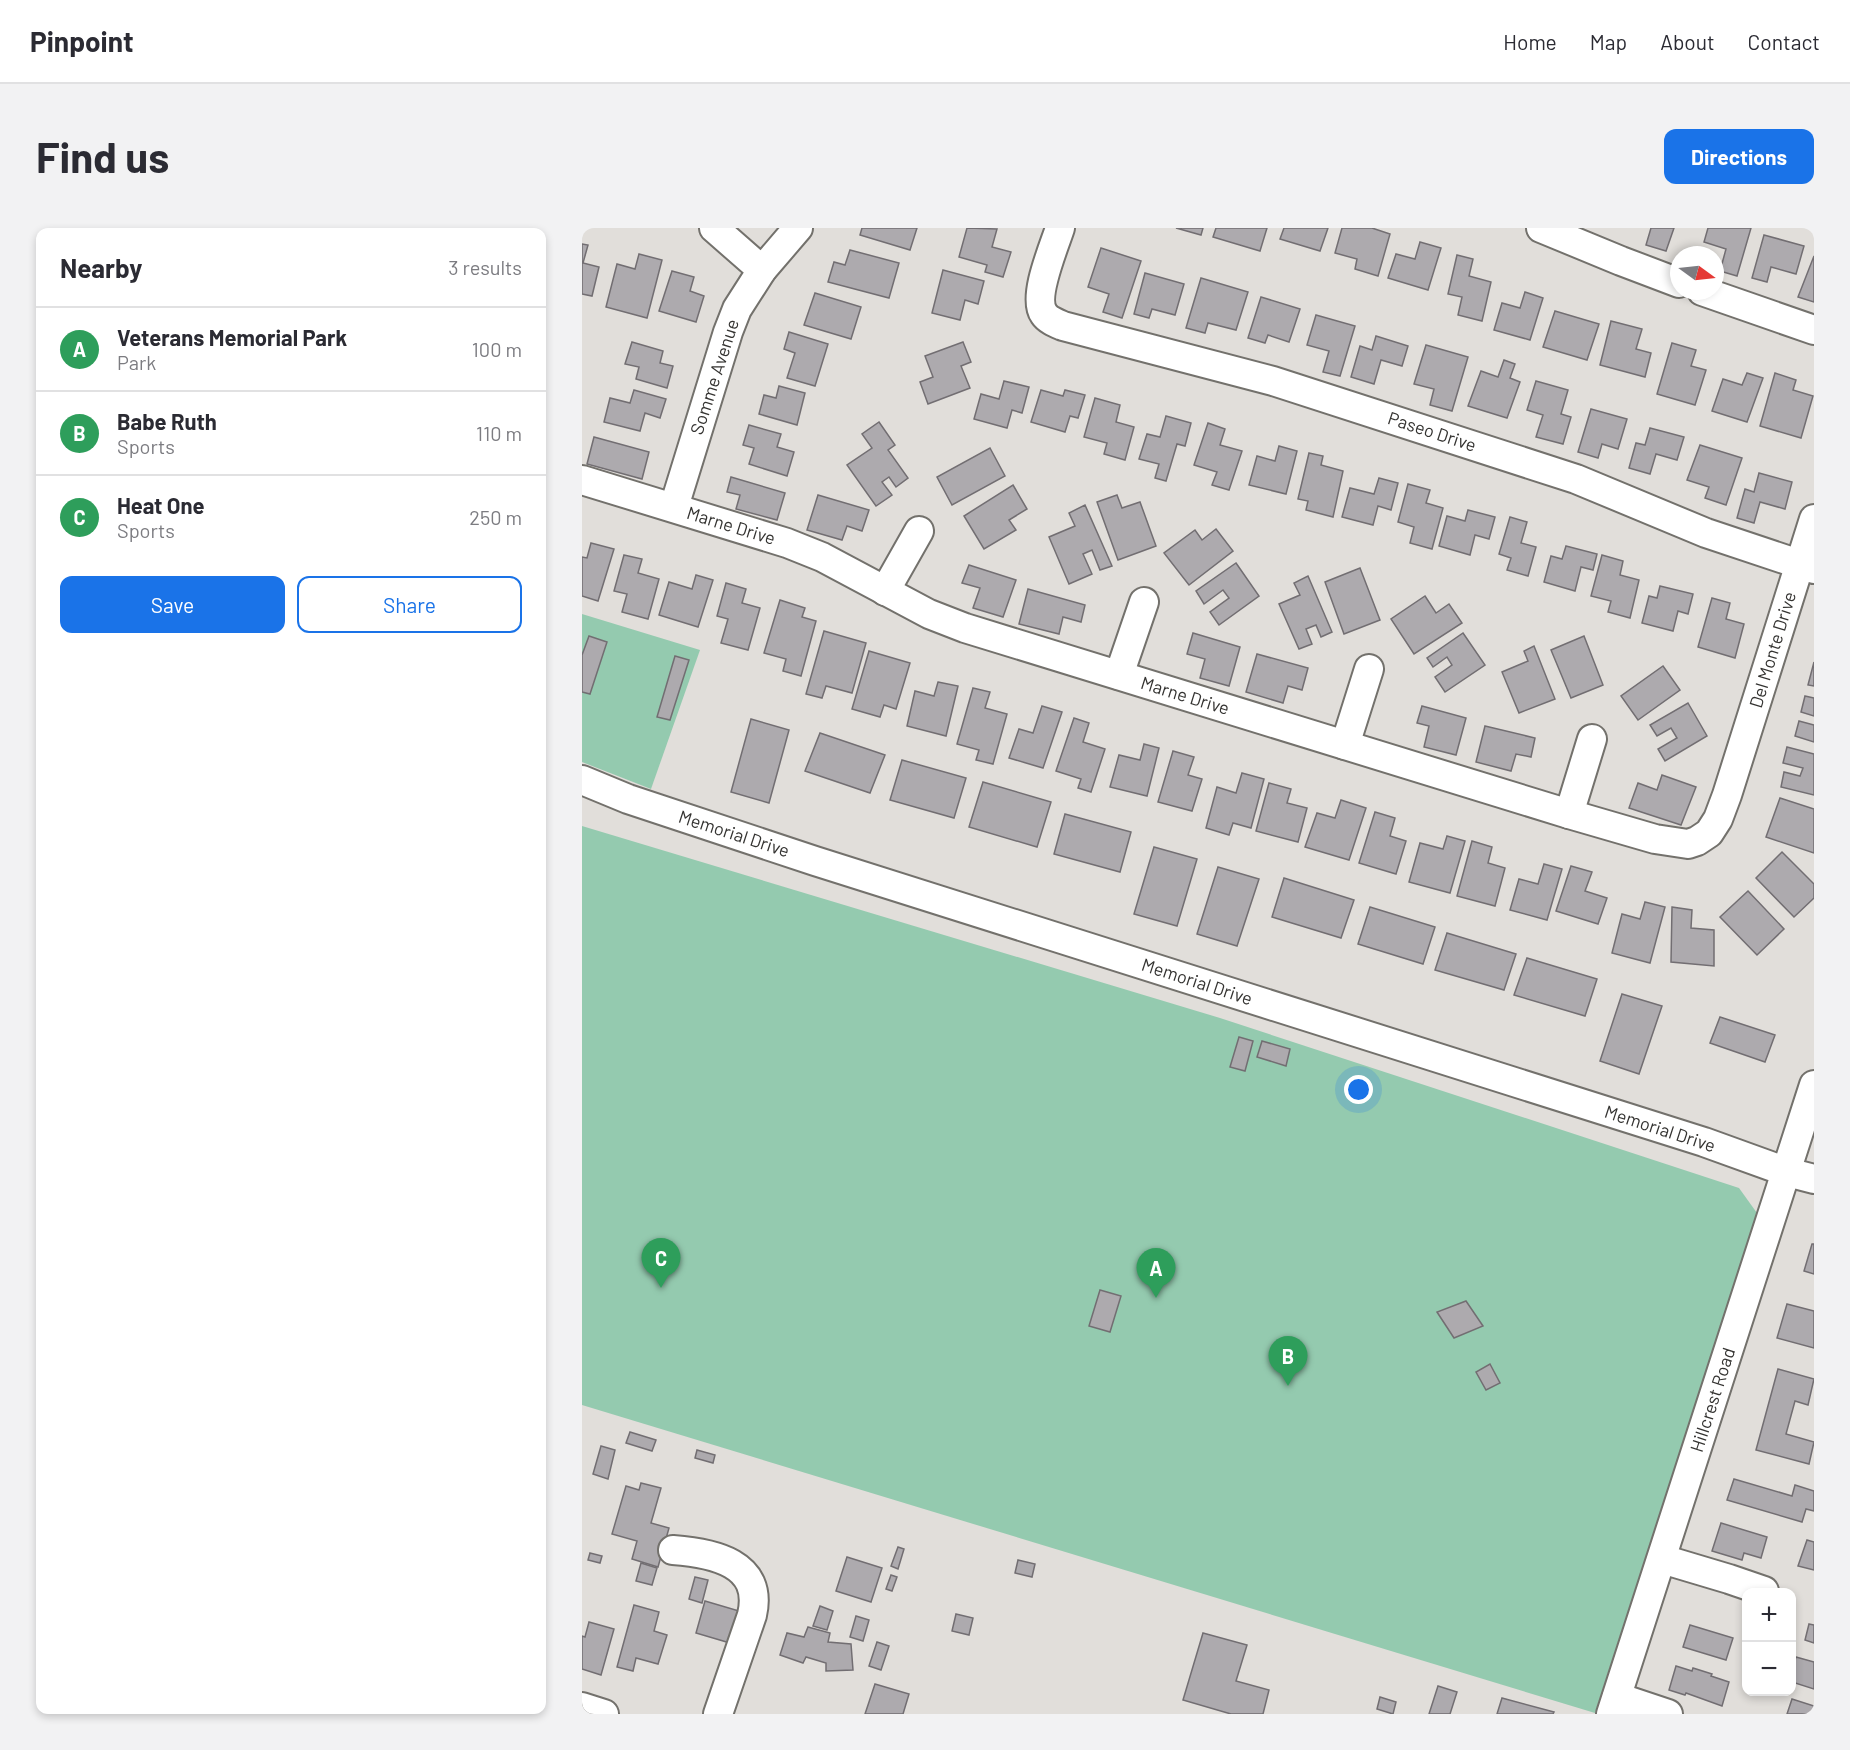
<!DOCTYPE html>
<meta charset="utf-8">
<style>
:root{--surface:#fff;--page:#f2f2f3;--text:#2b2b33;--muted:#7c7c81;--line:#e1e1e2;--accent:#1a73e8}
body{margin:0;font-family:Barlow,sans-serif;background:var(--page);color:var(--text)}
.controls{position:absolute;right:18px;bottom:18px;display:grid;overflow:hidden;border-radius:12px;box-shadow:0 3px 9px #0003}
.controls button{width:54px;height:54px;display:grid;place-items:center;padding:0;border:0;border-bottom:2px solid var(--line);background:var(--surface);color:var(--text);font:30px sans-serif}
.compass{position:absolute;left:1088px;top:18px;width:54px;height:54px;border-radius:50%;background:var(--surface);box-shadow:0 3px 9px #0003;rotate:105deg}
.you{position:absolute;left:777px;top:862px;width:21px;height:21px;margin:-15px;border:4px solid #fff;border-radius:50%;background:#1a73e8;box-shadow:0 0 0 9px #1a73e833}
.badge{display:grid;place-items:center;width:39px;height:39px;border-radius:50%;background:var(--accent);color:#fff;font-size:20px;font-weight:700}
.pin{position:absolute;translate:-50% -50px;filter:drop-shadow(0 2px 3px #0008)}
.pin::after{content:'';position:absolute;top:32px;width:21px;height:18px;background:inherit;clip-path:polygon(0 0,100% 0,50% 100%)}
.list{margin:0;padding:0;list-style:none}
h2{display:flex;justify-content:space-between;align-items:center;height:78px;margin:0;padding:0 24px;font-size:26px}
h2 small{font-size:20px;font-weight:400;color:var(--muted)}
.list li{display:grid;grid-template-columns:39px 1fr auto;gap:18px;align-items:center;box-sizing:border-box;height:84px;padding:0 24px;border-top:2px solid var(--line)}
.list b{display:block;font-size:22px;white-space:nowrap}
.list p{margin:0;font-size:20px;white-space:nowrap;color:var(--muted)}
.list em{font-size:20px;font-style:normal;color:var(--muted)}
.actions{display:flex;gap:12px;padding:18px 24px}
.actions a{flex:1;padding:14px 0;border:2px solid var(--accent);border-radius:12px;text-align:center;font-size:21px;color:var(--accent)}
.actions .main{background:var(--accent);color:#fff}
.map{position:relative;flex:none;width:1232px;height:1486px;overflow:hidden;border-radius:12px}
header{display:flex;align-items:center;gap:36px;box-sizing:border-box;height:84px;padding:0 30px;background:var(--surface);border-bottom:2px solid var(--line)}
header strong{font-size:28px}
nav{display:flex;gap:33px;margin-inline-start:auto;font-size:21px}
.intro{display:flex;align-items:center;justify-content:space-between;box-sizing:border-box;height:144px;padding:0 36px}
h1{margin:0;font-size:42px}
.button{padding:15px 27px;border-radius:12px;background:var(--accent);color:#fff;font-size:21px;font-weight:700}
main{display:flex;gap:36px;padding:0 36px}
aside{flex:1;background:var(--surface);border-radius:12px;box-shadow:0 3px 9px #0003}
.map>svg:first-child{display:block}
</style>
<header>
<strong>Pinpoint</strong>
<nav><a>Home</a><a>Map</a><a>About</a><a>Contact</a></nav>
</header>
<div class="intro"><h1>Find us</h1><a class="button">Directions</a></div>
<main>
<aside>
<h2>Nearby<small>3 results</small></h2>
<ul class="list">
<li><span class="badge" style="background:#2e9e5b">A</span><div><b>Veterans Memorial Park</b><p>Park</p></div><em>100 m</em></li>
<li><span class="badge" style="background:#2e9e5b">B</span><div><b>Babe Ruth</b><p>Sports</p></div><em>110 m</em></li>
<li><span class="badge" style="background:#2e9e5b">C</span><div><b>Heat One</b><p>Sports</p></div><em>250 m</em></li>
</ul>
<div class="actions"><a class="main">Save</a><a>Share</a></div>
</aside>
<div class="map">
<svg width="1232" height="1486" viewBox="0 0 1232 1486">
<rect width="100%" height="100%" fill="#e1deda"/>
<g fill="#94caaf">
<polygon points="0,386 118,422 69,561 0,534"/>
<polygon points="0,598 638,790 1157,960 1175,985 1013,1485 0,1177"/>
</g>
<g fill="#adaaae" stroke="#726e72" stroke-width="1.5">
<polygon points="280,0 335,0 328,22 278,7"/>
<polygon points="385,0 415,1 410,19 429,24 421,49 403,44 405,37 377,29"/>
<polygon points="594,0 621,0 619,7"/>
<polygon points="634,0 685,0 678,23 631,9"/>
<polygon points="702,0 746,0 738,23 698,11"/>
<polygon points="760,0 790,0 808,6 796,48 773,41 775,31 753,25"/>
<polygon points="1069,0 1092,0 1084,23 1064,17"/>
<polygon points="1126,0 1169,0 1155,48 1138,43 1144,21 1122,14"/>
<polygon points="1182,7 1222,18 1214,46 1189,39 1185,54 1170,50"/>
<polygon points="838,14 859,20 846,62 806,50 814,26 833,31"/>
<polygon points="0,16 6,17 1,35 17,39 10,68 0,66"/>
<polygon points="519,20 559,33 540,90 521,84 527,66 506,59"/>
<polygon points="268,22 317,35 307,70 246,54 252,34 263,37"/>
<polygon points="57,26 80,32 65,90 24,79 35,36 53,41"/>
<polygon points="875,27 891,31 887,48 909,54 900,93 876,87 880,69 866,66"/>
<polygon points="1232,28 1232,74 1216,69"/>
<polygon points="361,42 402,53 396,76 383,72 378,92 350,85"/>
<polygon points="90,43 112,49 108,63 122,68 114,94 77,83"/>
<polygon points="563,45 602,56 593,87 570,81 567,90 552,86"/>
<polygon points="619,50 666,64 654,102 626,95 623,105 604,100"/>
<polygon points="943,64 961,70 948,112 912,102 920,75 938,80"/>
<polygon points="233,65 279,79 269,111 222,97"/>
<polygon points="679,69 718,81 707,114 686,107 683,115 666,110"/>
<polygon points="973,83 1017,96 1005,132 961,119"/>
<polygon points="734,87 773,98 758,148 741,144 747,123 725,117"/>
<polygon points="1029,93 1060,101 1054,121 1069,125 1063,149 1018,137"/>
<polygon points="207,104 246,116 233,158 205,150 213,125 202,121"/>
<polygon points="794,108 826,118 820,138 799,132 792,156 769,149 778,118 790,122"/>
<polygon points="50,114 81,123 78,135 91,138 85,160 54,151 57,139 43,136"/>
<polygon points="381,114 389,134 379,138 388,160 346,176 338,154 351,149 343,128"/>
<polygon points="1090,115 1114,122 1109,138 1124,142 1113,177 1075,166"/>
<polygon points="844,117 886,129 870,183 848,177 852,161 832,156"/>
<polygon points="922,132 933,136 928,150 938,154 925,190 886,178 899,143 916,149"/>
<polygon points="1165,145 1181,150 1165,194 1130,183 1141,151 1160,157"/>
<polygon points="1193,145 1214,152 1211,162 1231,168 1219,210 1178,198"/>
<polygon points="422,153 447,159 440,185 430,182 425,200 392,191 399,166 417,171"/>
<polygon points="954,153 986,162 979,186 989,189 981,216 954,209 961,187 945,182"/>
<polygon points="197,158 223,165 215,197 177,186 182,167 194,170"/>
<polygon points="52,162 84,171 78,190 63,185 58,203 22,194 28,170 48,175"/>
<polygon points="459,162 481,168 483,162 503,167 496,190 488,188 483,204 449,194"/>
<polygon points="513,170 538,177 534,194 552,199 543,232 522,226 525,215 502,209"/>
<polygon points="1009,181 1045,191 1036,221 1020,216 1016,230 996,224"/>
<polygon points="584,188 609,195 603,218 595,216 584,253 573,250 577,236 557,231 565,206 578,209"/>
<polygon points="297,194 313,217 306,222 326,250 314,259 307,249 300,254 310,267 294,278 265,237 290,220 280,206"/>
<polygon points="626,195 643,201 638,217 660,223 647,262 630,257 635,244 612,237"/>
<polygon points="167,197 199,206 195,219 212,224 205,248 167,236 172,220 161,217"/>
<polygon points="1068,200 1102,209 1095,232 1074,226 1068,246 1047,240 1054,215 1063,217"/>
<polygon points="12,209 67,224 60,251 5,236"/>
<polygon points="1118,217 1160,230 1144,277 1123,270 1127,259 1105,252"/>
<polygon points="697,218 715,223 704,266 667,257 675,228 693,233"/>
<polygon points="408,220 423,248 370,277 355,249"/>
<polygon points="727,225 741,228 739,237 761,243 751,289 724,282 726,273 716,271"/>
<polygon points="1177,245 1210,254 1203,281 1178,274 1172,295 1155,290 1163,261 1172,264"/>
<polygon points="149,249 203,265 195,292 154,281 158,267 145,264"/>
<polygon points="797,250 816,255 809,282 796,278 791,297 760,289 768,260 792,266"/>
<polygon points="826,256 848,262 844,275 861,280 850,321 828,315 832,299 816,294"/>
<polygon points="431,257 445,281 427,292 434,302 402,321 382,288"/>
<polygon points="236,267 287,282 280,303 265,298 260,312 225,302"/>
<polygon points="535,267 540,280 558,274 574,318 536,332 515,274"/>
<polygon points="503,277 530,338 518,342 510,322 501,326 510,346 487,356 467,309 493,298 487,285"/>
<polygon points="886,282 913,289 907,311 893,307 888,327 857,318 865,288 883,293"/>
<polygon points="928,289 945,294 939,315 954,319 946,348 925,342 929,330 917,326"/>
<polygon points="634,301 651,323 607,357 582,325 613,302 620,312"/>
<polygon points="9,315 32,321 16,373 0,368 0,329 5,330"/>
<polygon points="984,318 1015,326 1011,342 999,339 993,363 962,354 969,328 980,331"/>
<polygon points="42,327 60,331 56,345 77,351 66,391 40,384 45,366 32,363"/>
<polygon points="1020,327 1041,333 1038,347 1057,352 1048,390 1026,384 1029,373 1009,368"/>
<polygon points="654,335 677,368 637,397 628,384 647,370 641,362 622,376 614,363"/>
<polygon points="387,337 434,352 421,389 391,380 398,360 380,355"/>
<polygon points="778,340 798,392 762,406 743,354"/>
<polygon points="114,347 131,352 116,399 77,387 87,354 110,361"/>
<polygon points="726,348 750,404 739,409 734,397 724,401 730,416 717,421 697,376 718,367 712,355"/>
<polygon points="144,355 164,361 160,375 178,380 166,422 139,415 146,391 135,388"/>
<polygon points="1078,358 1111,366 1106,386 1096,383 1091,403 1060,395 1067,368 1075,370"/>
<polygon points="446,361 503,377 499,394 481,389 477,406 437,396"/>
<polygon points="843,368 854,385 867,376 880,395 832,426 809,391"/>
<polygon points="1130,370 1148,375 1144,391 1162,396 1153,430 1116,419"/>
<polygon points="198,372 223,380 220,389 234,393 219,448 201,443 204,431 182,425"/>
<polygon points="242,403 284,415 270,465 244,458 240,470 224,466"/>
<polygon points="611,405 658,419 647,458 618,450 623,431 605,426"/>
<polygon points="881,405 903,437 863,464 853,449 870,437 865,429 851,439 845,430"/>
<polygon points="7,408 25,414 8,466 0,464 0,427"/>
<polygon points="1002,408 1021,457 989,470 969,422"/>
<polygon points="952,418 973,471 937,485 920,444 946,433 942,423"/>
<polygon points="287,423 328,435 314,481 302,477 298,489 270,481"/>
<polygon points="675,426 726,440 720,462 706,458 701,475 664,464"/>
<polygon points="93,428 107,432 88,492 75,489"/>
<polygon points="1232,434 1232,458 1226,457"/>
<polygon points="1081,438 1098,462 1056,492 1039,468"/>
<polygon points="356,454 376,458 364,508 325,498 333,463 352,468"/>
<polygon points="391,460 408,464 403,480 425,486 411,536 394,532 397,522 375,516"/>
<polygon points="1223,468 1232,470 1232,488 1219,484"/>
<polygon points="1106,475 1125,508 1083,533 1076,521 1095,510 1089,500 1075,508 1068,497"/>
<polygon points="460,478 480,484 461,540 427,530 437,501 451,505"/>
<polygon points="840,478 884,490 874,527 842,519 847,498 835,495"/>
<polygon points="492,490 507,495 501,514 523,521 509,564 496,560 499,551 474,543"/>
<polygon points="169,491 207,502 187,575 149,564"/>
<polygon points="1217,493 1232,497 1232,514 1213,508"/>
<polygon points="903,498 953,510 949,529 934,526 929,543 894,534"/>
<polygon points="238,505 303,527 288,565 223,543"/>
<polygon points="562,516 577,520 565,568 528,559 537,527 558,532"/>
<polygon points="1205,519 1232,526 1232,567 1199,559 1202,544 1218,548 1221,540 1201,535"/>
<polygon points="591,523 612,529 606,547 620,551 610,583 576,574"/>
<polygon points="320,532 384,550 372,590 308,572"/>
<polygon points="660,545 682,551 669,600 651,595 647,607 624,600 635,559 654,565"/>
<polygon points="1080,547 1114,559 1099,597 1047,580 1056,555 1075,562"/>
<polygon points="401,554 469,574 455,619 387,599"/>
<polygon points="687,555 709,561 705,575 725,580 716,614 674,603"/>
<polygon points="1198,570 1232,581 1232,625 1184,609"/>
<polygon points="759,572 784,580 767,632 723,619 735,585 753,590"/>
<polygon points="793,584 813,590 808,608 824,613 814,646 777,635"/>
<polygon points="483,586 549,604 538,644 472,626"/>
<polygon points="865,608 883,613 868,665 827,654 838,615 861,621"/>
<polygon points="890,613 910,619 906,635 923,640 913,678 875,668"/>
<polygon points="572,619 615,631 595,698 552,686"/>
<polygon points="1200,624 1232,656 1232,670 1212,689 1174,650"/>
<polygon points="962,636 980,641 965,692 928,682 937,651 956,656"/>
<polygon points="989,638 1010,644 1003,663 1025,670 1016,696 974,683"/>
<polygon points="636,639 677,651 655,718 615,706"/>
<polygon points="702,650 772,672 759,710 690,689"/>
<polygon points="1166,663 1202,701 1175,727 1138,689"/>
<polygon points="1063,674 1083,679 1068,735 1030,725 1040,686 1058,691"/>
<polygon points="788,679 853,699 841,736 776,716"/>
<polygon points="1090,679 1110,682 1109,700 1132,702 1132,738 1089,734"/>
<polygon points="865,705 934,726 922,762 853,742"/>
<polygon points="945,730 1015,751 1003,788 932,767"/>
<polygon points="1040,766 1080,778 1057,846 1018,833"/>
<polygon points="1138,789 1193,807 1183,834 1128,815"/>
<polygon points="657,809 671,813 663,843 648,839"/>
<polygon points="680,813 708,821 704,838 675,829"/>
<polygon points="1230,1016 1232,1016 1232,1046 1222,1043"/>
<polygon points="518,1062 539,1068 528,1104 507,1098"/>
<polygon points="884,1073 901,1098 872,1110 855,1084"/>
<polygon points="1205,1076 1232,1083 1232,1120 1195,1110"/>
<polygon points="908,1136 918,1155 904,1162 894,1144"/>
<polygon points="1196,1141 1232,1151 1226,1177 1213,1173 1204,1206 1232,1214 1227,1236 1174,1222"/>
<polygon points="48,1204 74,1212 70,1223 44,1215"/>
<polygon points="19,1218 33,1222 26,1251 11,1246"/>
<polygon points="115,1222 133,1227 131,1235 113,1230"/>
<polygon points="1152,1251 1210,1268 1213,1257 1232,1263 1232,1283 1224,1281 1220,1294 1145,1272"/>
<polygon points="59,1255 79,1260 69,1295 87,1300 76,1339 50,1331 55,1313 30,1306 44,1258 57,1262"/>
<polygon points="1139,1295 1185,1309 1179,1330 1162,1325 1160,1332 1130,1323"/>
<polygon points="1225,1312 1232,1314 1232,1342 1216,1338"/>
<polygon points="316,1319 322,1321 316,1341 309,1338"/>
<polygon points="8,1325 20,1328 18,1335 6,1332"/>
<polygon points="265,1329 300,1340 289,1374 254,1363"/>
<polygon points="436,1332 453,1336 450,1349 433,1345"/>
<polygon points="59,1335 75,1340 70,1357 54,1353"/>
<polygon points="309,1347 315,1349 310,1363 304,1361"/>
<polygon points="113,1349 126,1352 120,1375 107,1371"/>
<polygon points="123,1373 157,1383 148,1415 114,1405"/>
<polygon points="52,1377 77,1384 72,1403 85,1407 76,1436 54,1430 51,1443 35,1439"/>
<polygon points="238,1378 251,1383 245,1402 231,1398"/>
<polygon points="374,1386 391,1390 387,1407 370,1403"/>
<polygon points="274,1388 287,1392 281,1413 268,1409"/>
<polygon points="7,1394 32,1401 19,1447 0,1441 0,1408 3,1409"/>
<polygon points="1227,1396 1232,1397 1232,1415 1223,1412"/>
<polygon points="1108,1397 1151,1410 1144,1432 1101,1419"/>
<polygon points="226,1399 248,1405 246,1414 269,1416 271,1442 244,1443 244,1435 224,1429 221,1435 198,1427 205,1405 222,1409"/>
<polygon points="621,1405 665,1417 654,1453 687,1462 681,1486 649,1486 601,1472"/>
<polygon points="295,1414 307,1418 299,1442 287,1438"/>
<polygon points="1214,1429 1232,1434 1232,1461 1210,1454 1210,1442"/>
<polygon points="1094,1438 1110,1443 1111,1440 1130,1446 1129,1448 1147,1454 1140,1478 1104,1465 1103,1467 1087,1462"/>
<polygon points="293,1456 327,1466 321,1486 283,1486"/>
<polygon points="856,1458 875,1464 868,1486 847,1486"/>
<polygon points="798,1469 814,1474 811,1486 795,1481"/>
<polygon points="920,1470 972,1484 971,1486 915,1486"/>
<polygon points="1210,1471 1232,1478 1232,1486 1205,1486"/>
</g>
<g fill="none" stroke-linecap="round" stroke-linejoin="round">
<g stroke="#73716c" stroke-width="32">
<g id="minor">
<polyline points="132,0 180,42"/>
<path d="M478 0C472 19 450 69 462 86 466 92 474 95 481 98L691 153 994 251 1124 305 1232 341"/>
<polyline points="959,0 1039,33 1097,55"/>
<polyline points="1120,63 1232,102"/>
<polyline points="0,252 205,315 240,329 347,386 383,400 987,586 1073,611 1106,616 1115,613 1127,605 1136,591 1145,567 1232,291"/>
<polyline points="92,279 146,104 155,81 180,42 216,0"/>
<polyline points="303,363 337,303"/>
<polyline points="537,447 562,374"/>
<polyline points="763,517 787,441"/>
<polyline points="0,552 46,571 233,633 1122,914 1205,944 1232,951"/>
<polyline points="987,586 1010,511"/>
<path d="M91 1322C131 1325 182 1335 170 1387L136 1486"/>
<polyline points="1080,1331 1147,1351 1182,1363"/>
<polyline points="1035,1469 1086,1486"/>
<polyline points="0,1479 22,1486"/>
<polyline points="1029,1486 1232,857"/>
</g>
</g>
<use href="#minor" stroke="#fff" stroke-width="28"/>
</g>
<g text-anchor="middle" stroke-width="4.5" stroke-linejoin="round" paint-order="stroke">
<g font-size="18" fill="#343331" stroke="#fff">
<text transform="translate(133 149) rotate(-72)" y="6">Somme Avenue</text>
<text transform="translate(850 204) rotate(18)" y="6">Paseo Drive</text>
<text transform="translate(149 298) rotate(17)" y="6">Marne Drive</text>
<text transform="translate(1191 422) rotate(-73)" y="6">Del Monte Drive</text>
<text transform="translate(603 468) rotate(17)" y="6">Marne Drive</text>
<text transform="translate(152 606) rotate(18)" y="6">Memorial Drive</text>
<text transform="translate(615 754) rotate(18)" y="6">Memorial Drive</text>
<text transform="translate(1078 901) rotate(18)" y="6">Memorial Drive</text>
<text transform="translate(1131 1172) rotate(-72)" y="6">Hillcrest Road</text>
</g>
</g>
</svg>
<div class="controls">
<button>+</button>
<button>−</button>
</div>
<svg class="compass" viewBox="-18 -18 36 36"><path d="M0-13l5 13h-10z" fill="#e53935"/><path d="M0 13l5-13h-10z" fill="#7c7c81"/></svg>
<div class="you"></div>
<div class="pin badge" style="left:574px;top:1070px;background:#2e9e5b">A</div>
<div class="pin badge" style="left:706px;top:1158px;background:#2e9e5b">B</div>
<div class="pin badge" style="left:79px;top:1060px;background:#2e9e5b">C</div>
</div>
</main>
